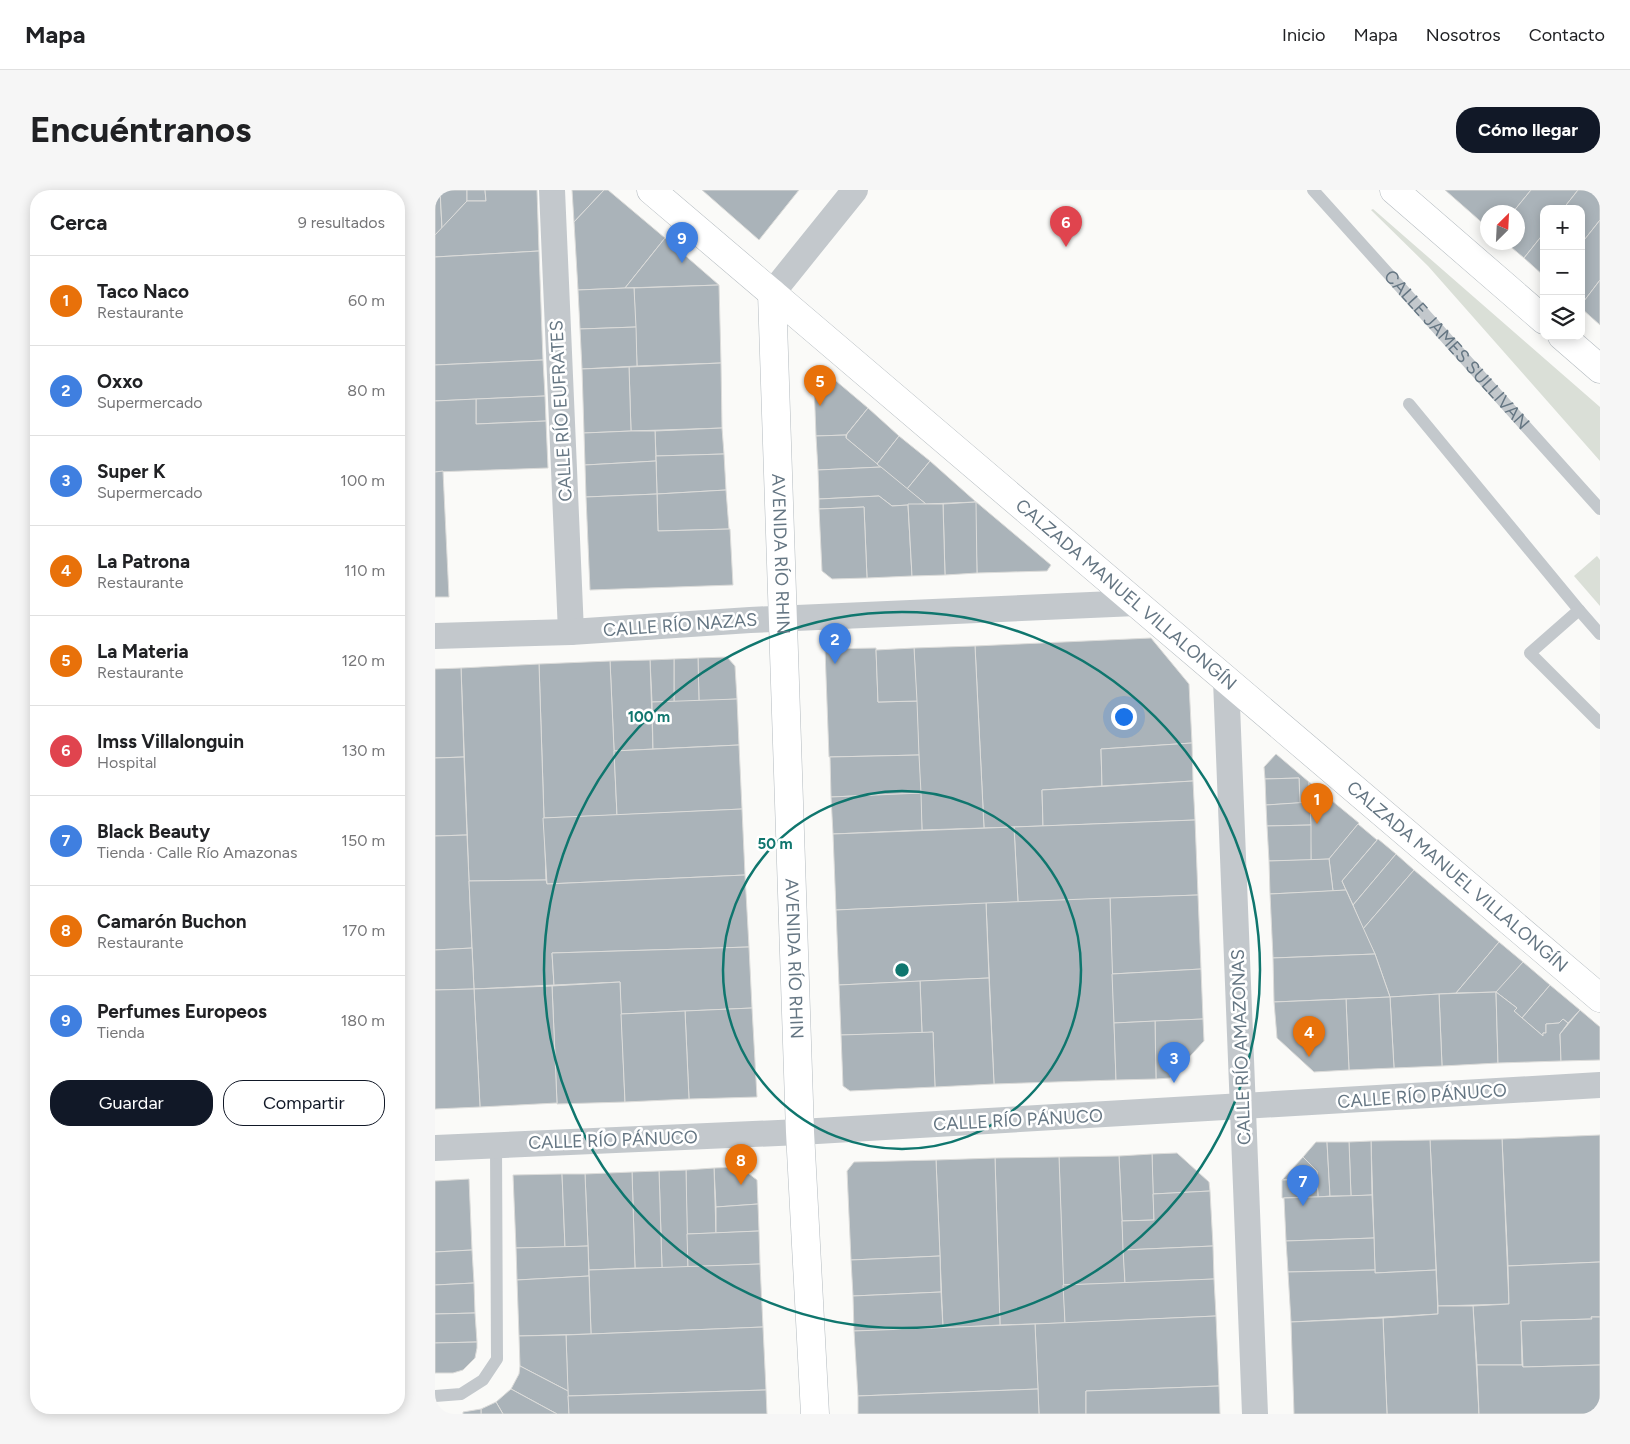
<!DOCTYPE html>
<html lang="es">
<meta charset="utf-8">
<style>
:root{--surface:#fff;--page:#f6f6f6;--text:#202124;--muted:#757577;--line:#e0e0e0;--accent:#111827}
body{margin:0;font-family:Figtree,sans-serif;background:var(--page);color:var(--text)}
.controls{position:absolute;right:15px;top:15px;display:grid;overflow:hidden;border-radius:10px;box-shadow:0 2px 12px #0003}
.controls button{width:45px;height:45px;display:grid;place-items:center;padding:0;border:0;border-bottom:1px solid var(--line);background:var(--surface);color:var(--text);font:25px sans-serif}
.compass{position:absolute;left:1045px;top:15px;width:45px;height:45px;border-radius:50%;background:var(--surface);box-shadow:0 2px 12px #0003;rotate:24deg}
.you{position:absolute;left:688px;top:526px;width:18px;height:18px;margin:-12px;border:4px solid #fff;border-radius:50%;background:#1a73e8;box-shadow:0 0 0 8px #1a73e833}
.badge{display:grid;place-items:center;width:32px;height:32px;border-radius:50%;background:var(--accent);color:#fff;font-size:16px;font-weight:700}
.pin{position:absolute;translate:-50% -41px;filter:drop-shadow(0 1px 2px #0008)}
.pin::after{content:'';position:absolute;top:26px;width:18px;height:15px;background:inherit;clip-path:polygon(0 0,100% 0,50% 100%)}
.list{margin:0;padding:0;list-style:none}
h2{display:flex;justify-content:space-between;align-items:center;height:65px;margin:0;padding:0 20px;font-size:21px}
h2 small{font-size:16px;font-weight:400;color:var(--muted)}
.list li{display:grid;grid-template-columns:32px 1fr auto;gap:15px;align-items:center;box-sizing:border-box;height:90px;padding:0 20px;border-top:1px solid var(--line)}
.list b{display:block;font-size:19px;white-space:nowrap}
.list p{margin:0;font-size:16px;white-space:nowrap;color:var(--muted)}
.list em{font-size:16px;font-style:normal;color:var(--muted)}
.actions{display:flex;gap:10px;padding:15px 20px}
.actions a{flex:1;padding:11px 0;border:1px solid var(--accent);border-radius:20px;text-align:center;font-size:18px;color:var(--accent)}
.actions .main{background:var(--accent);color:#fff}
.icon{flex:none;width:28px;height:28px;fill:none;stroke:currentColor;stroke-width:2;stroke-linecap:round;stroke-linejoin:round}
.map{position:relative;flex:none;width:1165px;height:1224px;overflow:hidden;border-radius:20px}
header{display:flex;align-items:center;gap:30px;box-sizing:border-box;height:70px;padding:0 25px;background:var(--surface);border-bottom:1px solid var(--line)}
header strong{font-size:24px}
nav{display:flex;gap:28px;margin-inline-start:auto;font-size:18px}
.intro{display:flex;align-items:center;justify-content:space-between;box-sizing:border-box;height:120px;padding:0 30px}
h1{margin:0;font-size:35px}
.button{padding:12px 22px;border-radius:20px;background:var(--accent);color:#fff;font-size:18px;font-weight:700}
main{display:flex;gap:30px;padding:0 30px}
aside{flex:1;background:var(--surface);border-radius:20px;box-shadow:0 2px 12px #0003}
.map>svg:first-child{display:block}
</style>
<header>
<strong>Mapa</strong>
<nav><a>Inicio</a><a>Mapa</a><a>Nosotros</a><a>Contacto</a></nav>
</header>
<div class="intro"><h1>Encuéntranos</h1><a class="button">Cómo llegar</a></div>
<main>
<aside>
<h2>Cerca<small>9 resultados</small></h2>
<ul class="list">
<li><span class="badge" style="background:#e8710a">1</span><div><b>Taco Naco</b><p>Restaurante</p></div><em>60 m</em></li>
<li><span class="badge" style="background:#3f7fe0">2</span><div><b>Oxxo</b><p>Supermercado</p></div><em>80 m</em></li>
<li><span class="badge" style="background:#3f7fe0">3</span><div><b>Super K</b><p>Supermercado</p></div><em>100 m</em></li>
<li><span class="badge" style="background:#e8710a">4</span><div><b>La Patrona</b><p>Restaurante</p></div><em>110 m</em></li>
<li><span class="badge" style="background:#e8710a">5</span><div><b>La Materia</b><p>Restaurante</p></div><em>120 m</em></li>
<li><span class="badge" style="background:#e0444e">6</span><div><b>Imss Villalonguin</b><p>Hospital</p></div><em>130 m</em></li>
<li><span class="badge" style="background:#3f7fe0">7</span><div><b>Black Beauty</b><p>Tienda · Calle Río Amazonas</p></div><em>150 m</em></li>
<li><span class="badge" style="background:#e8710a">8</span><div><b>Camarón Buchon</b><p>Restaurante</p></div><em>170 m</em></li>
<li><span class="badge" style="background:#3f7fe0">9</span><div><b>Perfumes Europeos</b><p>Tienda</p></div><em>180 m</em></li>
</ul>
<div class="actions"><a class="main">Guardar</a><a>Compartir</a></div>
</aside>
<div class="map">
<svg width="1165" height="1224" viewBox="0 0 1165 1224">
<rect width="100%" height="100%" fill="#fafaf8"/>
<g fill="#dadfd7">
<polygon points="938,19 1165,217 1165,271 993,76 936,20"/>
<polygon points="1162,366 1165,370 1165,416 1139,386"/>
</g>
<g fill="#aab3b9" stroke="#dcdcda">
<polygon points="0,0 5,0 7,38 0,45"/>
<polygon points="5,0 32,0 32,11 7,38"/>
<polygon points="32,0 50,0 51,11 32,11"/>
<polygon points="50,0 102,0 104,61 0,67 0,45 32,11 51,11"/>
<polygon points="137,0 169,0 139,32"/>
<polygon points="169,0 173,0 230,48 190,98 143,100 139,32"/>
<polygon points="267,0 364,0 324,50"/>
<polygon points="1010,0 1096,0 1078,22 1052,22 1052,37"/>
<polygon points="1096,0 1143,0 1128,19 1109,19 1109,43 1089,68 1070,52 1082,52 1082,22 1078,22"/>
<polygon points="1143,0 1165,0 1165,30 1146,54 1146,19 1128,19"/>
<polygon points="1165,30 1165,90 1146,115 1146,54"/>
<polygon points="1109,43 1109,86 1089,68"/>
<polygon points="230,48 284,95 190,98"/>
<polygon points="104,61 108,170 0,175 0,67"/>
<polygon points="1165,90 1165,135 1146,118 1146,115"/>
<polygon points="284,95 286,173 202,176 199,98"/>
<polygon points="190,98 199,98 201,137 145,139 143,100"/>
<polygon points="201,137 202,176 147,179 145,139"/>
<polygon points="108,170 110,206 0,211 0,175"/>
<polygon points="286,173 287,238 196,241 194,177"/>
<polygon points="194,177 196,241 149,243 147,179"/>
<polygon points="388,180 433,218 411,245 381,246 379,193"/>
<polygon points="110,206 111,231 41,234 41,209"/>
<polygon points="41,209 41,234 111,231 113,278 0,282 0,211"/>
<polygon points="433,218 464,246 442,274 411,248 412,244"/>
<polygon points="287,238 289,264 221,266 220,241"/>
<polygon points="196,241 220,241 221,271 150,275 149,243"/>
<polygon points="411,245 411,248 446,277 383,280 381,246"/>
<polygon points="464,246 495,271 472,299 442,274"/>
<polygon points="289,264 291,300 222,304 221,266"/>
<polygon points="221,271 222,304 151,307 150,275"/>
<polygon points="495,271 540,311 541,312 491,314 472,299"/>
<polygon points="446,277 491,314 457,316 444,306 384,309 383,280"/>
<polygon points="8,281 14,407 0,407 0,282"/>
<polygon points="291,300 294,339 223,341 222,304"/>
<polygon points="222,304 223,341 295,339 298,395 155,400 151,307"/>
<polygon points="444,306 457,316 473,315 477,386 432,388 429,317 384,319 384,309"/>
<polygon points="540,311 616,375 612,381 542,383"/>
<polygon points="541,312 542,383 510,385 508,314"/>
<polygon points="473,314 508,314 510,385 477,386"/>
<polygon points="429,317 432,388 397,389 387,381 384,319"/>
<polygon points="716,448 754,494 757,553 666,559 667,596 607,600 608,636 549,638 540,456"/>
<polygon points="540,456 549,638 487,640 479,458"/>
<polygon points="441,458 443,512 482,511 484,565 394,567 390,459"/>
<polygon points="479,458 482,511 443,512 441,460"/>
<polygon points="292,467 300,476 302,509 264,511 263,468"/>
<polygon points="263,468 264,511 239,512 239,469"/>
<polygon points="239,469 239,512 217,512 215,470"/>
<polygon points="215,470 218,559 179,561 175,471"/>
<polygon points="175,471 182,625 109,628 104,474"/>
<polygon points="104,474 111,690 34,691 26,478"/>
<polygon points="26,478 29,567 0,568 0,479"/>
<polygon points="302,509 304,555 218,559 217,512"/>
<polygon points="757,553 758,591 667,596 666,559"/>
<polygon points="304,555 307,619 182,625 179,561"/>
<polygon points="841,564 874,592 875,612 865,613 864,588 830,589 829,577"/>
<polygon points="484,565 486,603 396,607 395,567"/>
<polygon points="29,567 32,645 0,646 0,568"/>
<polygon points="864,588 865,613 831,615 830,589"/>
<polygon points="758,591 760,630 608,636 607,600"/>
<polygon points="874,592 924,633 894,669 876,670"/>
<polygon points="486,603 487,640 398,644 396,607"/>
<polygon points="875,612 876,635 832,636 831,615"/>
<polygon points="307,619 310,685 112,694 108,628"/>
<polygon points="760,630 763,705 583,712 579,637"/>
<polygon points="923,634 942,650 907,691 911,700 898,701 894,669"/>
<polygon points="876,635 876,670 834,671 832,636"/>
<polygon points="579,637 583,712 401,720 398,644"/>
<polygon points="32,645 37,758 0,760 0,646"/>
<polygon points="943,649 961,664 918,715 907,691"/>
<polygon points="961,664 979,680 928,739 918,715"/>
<polygon points="894,669 898,701 835,704 834,671"/>
<polygon points="979,680 1064,752 1021,803 955,807 940,764 928,739"/>
<polygon points="310,685 314,757 117,763 119,795 39,799 34,691 111,690 112,694"/>
<polygon points="911,700 940,764 838,768 835,704"/>
<polygon points="763,705 766,779 677,784 675,708"/>
<polygon points="675,708 681,890 559,894 551,713"/>
<polygon points="551,713 554,788 404,795 401,720"/>
<polygon points="1064,752 1088,772 1062,802 1021,803"/>
<polygon points="314,757 317,818 186,824 185,792 119,795 117,763"/>
<polygon points="37,758 39,799 0,800 0,760"/>
<polygon points="940,764 955,807 839,812 838,768"/>
<polygon points="1088,772 1115,795 1087,828 1079,821 1082,818 1061,802"/>
<polygon points="766,779 768,829 679,833 677,784"/>
<polygon points="554,788 559,894 500,897 498,842 487,843 485,791"/>
<polygon points="485,791 487,843 406,845 404,795"/>
<polygon points="185,792 190,912 122,914 117,796"/>
<polygon points="1115,795 1145,820 1133,833 1128,829 1124,833 1111,834 1111,843 1108,843 1108,846 1087,828"/>
<polygon points="117,796 122,913 45,917 39,799"/>
<polygon points="39,799 45,917 0,919 0,800"/>
<polygon points="1061,802 1063,873 1007,876 1004,804"/>
<polygon points="1061,802 1082,818 1079,821 1108,846 1108,843 1111,843 1111,834 1124,833 1128,829 1133,833 1125,844 1126,871 1063,873"/>
<polygon points="1004,804 1007,876 959,878 955,807"/>
<polygon points="955,807 959,878 914,880 911,809"/>
<polygon points="911,809 914,880 879,882 842,848 839,812"/>
<polygon points="317,818 322,907 254,909 250,821"/>
<polygon points="1145,820 1165,837 1165,870 1126,871 1125,844"/>
<polygon points="250,821 254,909 190,912 186,824"/>
<polygon points="768,829 769,851 735,888 721,889 720,831"/>
<polygon points="720,831 721,889 681,890 679,833"/>
<polygon points="498,842 500,897 415,901 408,896 406,845"/>
<polygon points="1165,945 1165,1072 1073,1076 1067,949"/>
<polygon points="1067,949 1074,1114 1003,1116 995,950"/>
<polygon points="995,950 1001,1080 940,1083 936,951"/>
<polygon points="936,951 937,1005 916,1006 914,952"/>
<polygon points="881,952 892,952 895,1006 883,1007 882,981 868,967"/>
<polygon points="892,952 914,952 916,1006 895,1006"/>
<polygon points="742,963 774,992 775,1001 718,1004 717,964"/>
<polygon points="717,964 719,1030 687,1031 684,966"/>
<polygon points="684,966 690,1093 628,1095 624,967"/>
<polygon points="624,967 630,1133 565,1135 560,968"/>
<polygon points="868,967 882,981 882,989 847,990"/>
<polygon points="560,968 565,1135 508,1138 501,970"/>
<polygon points="501,970 505,1066 416,1070 412,981 419,972"/>
<polygon points="305,977 322,990 323,1014 281,1017 279,978"/>
<polygon points="279,978 281,1043 252,1044 251,980"/>
<polygon points="251,980 253,1077 227,1078 224,981"/>
<polygon points="224,981 227,1078 200,1078 197,982"/>
<polygon points="197,982 200,1078 154,1080 150,984"/>
<polygon points="127,984 130,1057 81,1058 78,985"/>
<polygon points="127,984 150,984 153,1056 130,1057"/>
<polygon points="34,989 37,1060 0,1062 0,991"/>
<polygon points="882,989 883,1007 847,1008 847,990"/>
<polygon points="775,1001 778,1056 688,1060 687,1031 719,1030 718,1004"/>
<polygon points="937,1005 939,1048 851,1051 849,1008"/>
<polygon points="323,1014 324,1041 281,1043 281,1017"/>
<polygon points="324,1041 325,1074 253,1077 252,1044"/>
<polygon points="939,1048 940,1080 853,1082 851,1051"/>
<polygon points="153,1056 154,1086 82,1090 81,1058"/>
<polygon points="778,1056 779,1089 690,1093 688,1060"/>
<polygon points="37,1060 39,1093 0,1095 0,1062"/>
<polygon points="505,1066 506,1102 418,1106 416,1070"/>
<polygon points="1165,1072 1165,1127 1156,1127 1157,1129 1086,1131 1087,1175 1042,1175 1038,1116 1074,1114 1073,1076"/>
<polygon points="325,1074 328,1137 156,1144 154,1080"/>
<polygon points="940,1080 940,1083 1001,1080 1003,1124 856,1132 853,1082"/>
<polygon points="154,1086 156,1144 84,1146 82,1090"/>
<polygon points="779,1089 781,1126 630,1133 628,1095"/>
<polygon points="39,1093 40,1123 0,1124 0,1095"/>
<polygon points="506,1102 508,1138 419,1141 418,1106"/>
<polygon points="1003,1116 1038,1116 1044,1224 952,1224 948,1128 1003,1124"/>
<polygon points="40,1123 42,1152 0,1153 0,1124"/>
<polygon points="781,1126 784,1196 651,1201 651,1224 604,1224 600,1134"/>
<polygon points="1156,1127 1165,1127 1165,1175 1088,1177 1086,1131 1157,1129"/>
<polygon points="948,1128 952,1224 859,1224 856,1132"/>
<polygon points="600,1134 603,1199 423,1206 419,1141"/>
<polygon points="328,1137 331,1200 133,1206 131,1145"/>
<polygon points="131,1145 133,1201 85,1176 84,1146"/>
<polygon points="42,1152 42,1158 40,1168 28,1180 18,1183 0,1183 0,1153"/>
<polygon points="1042,1175 1087,1175 1088,1177 1165,1175 1165,1224 1044,1224"/>
<polygon points="85,1176 133,1201 134,1224 122,1224 76,1199 84,1184"/>
<polygon points="784,1196 785,1224 651,1224 651,1201"/>
<polygon points="76,1199 122,1224 68,1224 61,1212"/>
<polygon points="603,1199 604,1224 423,1224 423,1206"/>
<polygon points="331,1200 332,1224 134,1224 133,1206"/>
<polygon points="61,1212 68,1224 46,1224 46,1219"/>
<polygon points="46,1219 46,1224 28,1224 28,1222"/>
</g>
<g fill="none" stroke-linecap="round" stroke-linejoin="round">
<g stroke="#b3babf" stroke-width="29">
<g id="secondary">
<path id="s2" d="M216 0 1165 808"/>
<polyline points="959,0 1109,130"/>
<path id="s3" d="M337 103 365 942 380 1224"/>
<polyline points="1127,146 1165,179"/>
</g>
</g>
<g stroke="#c3c8cc" stroke-width="12">
<path id="s1" d="M878 0 1165 319"/>
<polyline points="974,214 1144,420"/>
<polyline points="1165,444 1144,420 1095,463 1165,533"/>
<polyline points="0,1206 26,1204 48,1190 62,1169 61,955"/>
</g>
<g stroke="#c3c8cc" stroke-width="26">
<polyline points="117,0 136,442"/>
<polyline points="337,103 420,0"/>
<polyline points="0,446 136,442 315,430 701,413"/>
<polyline points="791,490 820,1224"/>
<polyline points="0,958 365,942 1165,895"/>
</g>
<use href="#secondary" stroke="#fff" stroke-width="28"/>
</g>
<g fill="none" stroke="#0f766e" stroke-width="2.5">
<circle cx="467" cy="780" r="179"/>
<circle cx="467" cy="780" r="358"/>
</g>
<g text-anchor="middle" stroke-width="5" stroke-linejoin="round" paint-order="stroke">
<g font-size="18" fill="#657683" stroke="#fff">
<text dy="6" stroke="none"><textPath href="#s1" startOffset="215">CALLE JAMES SULLIVAN</textPath></text>
<text transform="translate(126 221) rotate(-93)" y="6">CALLE RÍO EUFRATES</text>
<text dy="6" stroke="none"><textPath href="#s3" startOffset="261">AVENIDA RÍO RHIN</textPath></text>
<text dy="6" stroke="none"><textPath href="#s2" startOffset="624">CALZADA MANUEL VILLALONGÍN</textPath></text>
<text transform="translate(245 435) rotate(-4)" y="6">CALLE RÍO NAZAS</text>
<text dy="6" stroke="none"><textPath href="#s2" startOffset="1059">CALZADA MANUEL VILLALONGÍN</textPath></text>
<text dy="6" stroke="none"><textPath href="#s3" startOffset="666">AVENIDA RÍO RHIN</textPath></text>
<text transform="translate(806 857) rotate(-92)" y="6">CALLE RÍO AMAZONAS</text>
<text transform="translate(987 906) rotate(-4)" y="6">CALLE RÍO PÁNUCO</text>
<text transform="translate(583 930) rotate(-3)" y="6">CALLE RÍO PÁNUCO</text>
<text transform="translate(178 950) rotate(-2)" y="6">CALLE RÍO PÁNUCO</text>
</g>
</g>
<circle cx="467" cy="780" r="8" fill="#0f766e" stroke="#fff" stroke-width="2.5"/>
<g font-size="15" text-anchor="middle" font-weight="bold" fill="#0f766e" stroke="#fff" stroke-width="5" stroke-linejoin="round" paint-order="stroke">
<text x="214" y="532">100 m</text>
<text x="340" y="659">50 m</text>
</g>
</svg>
<div class="controls">
<button>+</button>
<button>−</button>
<button><svg class="icon" aria-label="layers" viewBox="0 0 24 24"><path d="M12 4l9 5-9 5-9-5zM3 14l9 5 9-5"/></svg></button>
</div>
<svg class="compass" viewBox="-18 -18 36 36"><path d="M0-13l5 13h-10z" fill="#e53935"/><path d="M0 13l5-13h-10z" fill="#757577"/></svg>
<div class="you"></div>
<div class="pin badge" style="left:882px;top:634px;background:#e8710a">1</div>
<div class="pin badge" style="left:400px;top:474px;background:#3f7fe0">2</div>
<div class="pin badge" style="left:739px;top:893px;background:#3f7fe0">3</div>
<div class="pin badge" style="left:874px;top:867px;background:#e8710a">4</div>
<div class="pin badge" style="left:385px;top:216px;background:#e8710a">5</div>
<div class="pin badge" style="left:631px;top:57px;background:#e0444e">6</div>
<div class="pin badge" style="left:868px;top:1016px;background:#3f7fe0">7</div>
<div class="pin badge" style="left:306px;top:995px;background:#e8710a">8</div>
<div class="pin badge" style="left:247px;top:73px;background:#3f7fe0">9</div>
</div>
</main>
